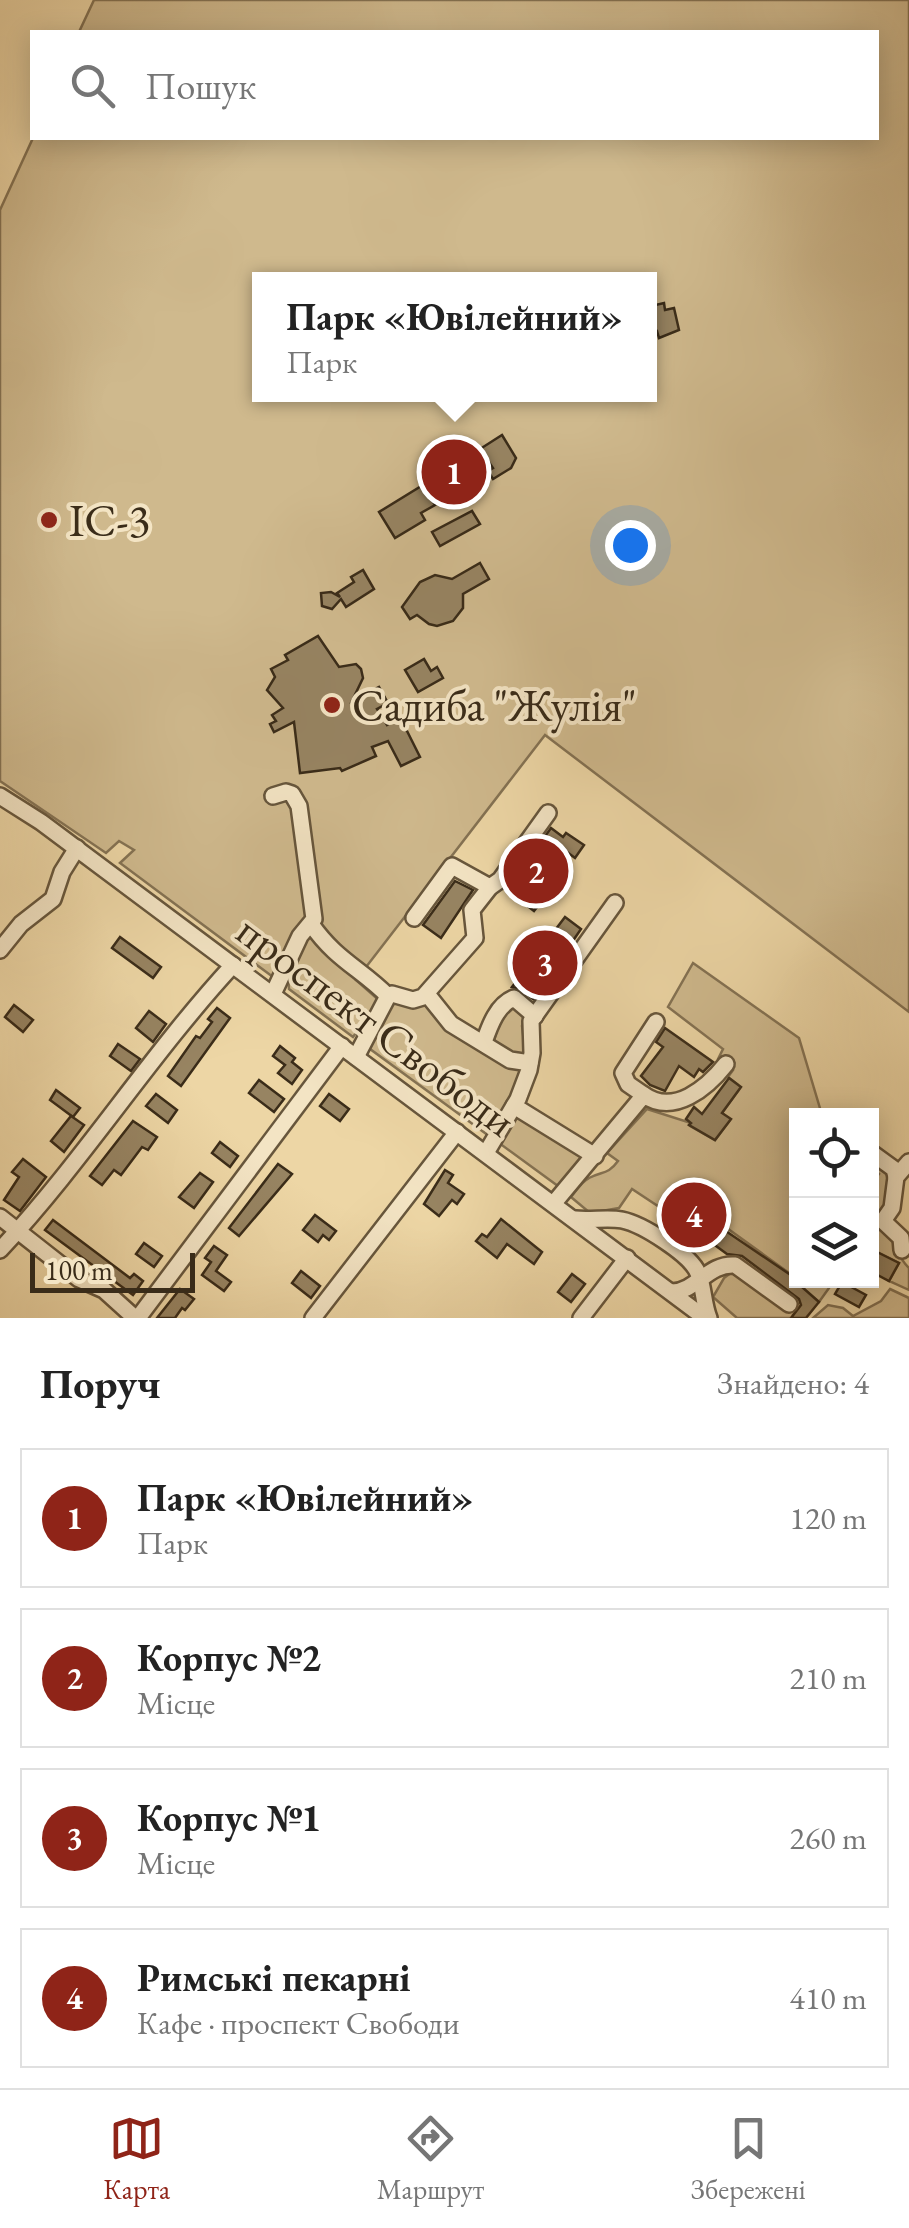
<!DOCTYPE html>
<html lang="uk">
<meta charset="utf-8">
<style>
:root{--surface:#fff;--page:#f6f6f6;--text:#222;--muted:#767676;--line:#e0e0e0;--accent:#8f2418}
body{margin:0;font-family:"EB Garamond",serif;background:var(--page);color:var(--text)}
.controls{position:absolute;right:30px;bottom:30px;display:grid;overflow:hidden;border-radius:0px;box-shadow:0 5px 25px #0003}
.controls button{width:90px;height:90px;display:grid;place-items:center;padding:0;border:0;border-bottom:2px solid var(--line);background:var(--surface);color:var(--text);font:50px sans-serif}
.scale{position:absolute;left:30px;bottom:25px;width:165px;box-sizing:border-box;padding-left:10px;border:5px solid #3a2c19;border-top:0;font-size:28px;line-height:35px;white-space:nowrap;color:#3a2c19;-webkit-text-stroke:8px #f3e4c4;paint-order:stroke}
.you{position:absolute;left:630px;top:545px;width:35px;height:35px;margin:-25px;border:8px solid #fff;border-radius:50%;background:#1a73e8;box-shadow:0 0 0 15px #1a73e833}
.badge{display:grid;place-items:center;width:65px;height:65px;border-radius:50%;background:var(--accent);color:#fff;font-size:32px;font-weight:700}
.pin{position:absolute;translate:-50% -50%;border:5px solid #fff;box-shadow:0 2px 10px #0006}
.popup{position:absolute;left:252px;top:272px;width:405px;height:130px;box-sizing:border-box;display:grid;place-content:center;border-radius:0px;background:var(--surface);filter:drop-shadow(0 2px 8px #0005);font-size:32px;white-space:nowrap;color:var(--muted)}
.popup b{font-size:38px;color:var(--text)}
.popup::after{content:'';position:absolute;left:50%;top:100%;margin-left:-20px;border:20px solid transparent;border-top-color:var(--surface)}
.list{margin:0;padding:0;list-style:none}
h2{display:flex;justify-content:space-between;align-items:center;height:130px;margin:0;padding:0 40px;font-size:42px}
h2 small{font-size:32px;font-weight:400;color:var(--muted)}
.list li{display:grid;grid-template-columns:65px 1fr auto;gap:30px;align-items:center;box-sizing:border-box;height:140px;margin:0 20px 20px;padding:0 20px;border:2px solid var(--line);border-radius:0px}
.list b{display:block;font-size:38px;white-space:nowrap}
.list p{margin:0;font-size:32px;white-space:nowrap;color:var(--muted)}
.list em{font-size:32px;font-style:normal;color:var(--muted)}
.icon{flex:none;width:55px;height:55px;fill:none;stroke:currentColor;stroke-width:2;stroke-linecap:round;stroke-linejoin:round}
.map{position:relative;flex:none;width:909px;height:1318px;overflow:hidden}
.search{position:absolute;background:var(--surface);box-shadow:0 5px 25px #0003;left:30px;right:30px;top:30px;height:110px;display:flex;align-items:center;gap:25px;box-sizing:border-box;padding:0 35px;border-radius:0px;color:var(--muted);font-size:38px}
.sheet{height:770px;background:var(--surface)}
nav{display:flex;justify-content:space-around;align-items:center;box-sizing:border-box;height:140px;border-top:2px solid var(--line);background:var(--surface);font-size:28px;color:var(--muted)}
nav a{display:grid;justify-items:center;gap:5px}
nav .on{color:var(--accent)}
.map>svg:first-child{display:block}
</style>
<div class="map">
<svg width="909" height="1318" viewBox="0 0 909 1318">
<rect width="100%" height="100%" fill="#edd6a5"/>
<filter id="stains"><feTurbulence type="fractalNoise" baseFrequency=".002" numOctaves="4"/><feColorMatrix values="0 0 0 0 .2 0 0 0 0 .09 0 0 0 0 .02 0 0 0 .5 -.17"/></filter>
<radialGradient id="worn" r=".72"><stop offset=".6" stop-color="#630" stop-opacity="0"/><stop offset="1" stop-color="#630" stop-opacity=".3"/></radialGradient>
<g fill="#cfb98d" stroke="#847253" stroke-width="2.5" fill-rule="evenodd">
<path d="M94 0H909V1012L545 735 356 980 381 1002 364 1038 356 1033 353 1037 289 989 288 975 273 977 120 863 134 850 119 841 106 853 0 781V210L33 138H876V32H79ZM259 280H649V394H259Z"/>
<path d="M693 963 799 1038 822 1115 796 1116V1278L713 1218 717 1211 690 1193 673 1216 632 1189 619 1208 590 1213 571 1197C576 1191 582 1181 589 1178 602 1171 608 1175 618 1161L607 1153 647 1109 691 1123 690 1126 715 1140 730 1120 722 1113 738 1091 735 1088 737 1084 728 1077 733 1070 718 1059 723 1049 668 1007Z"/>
<polygon points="396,999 425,1001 440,1022 525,1067 508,1108 489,1136 366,1046 388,1003"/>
<polygon points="512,1003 526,1014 522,1026 526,1058 513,1056 494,1041 500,1018"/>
<polygon points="520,1114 586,1153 558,1186 499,1143 514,1116"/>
<path d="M872 1162 888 1173 886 1215 877 1221 876 1227 884 1228C895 1241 896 1256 909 1268V1290L889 1281 899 1263 877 1252 872 1262V1183L879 1174 872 1168Z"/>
<polygon points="732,1272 784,1309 804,1284 800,1281 834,1281 819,1302 810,1295 793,1315 796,1318 737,1318 713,1297 724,1278"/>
<polygon points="890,1289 909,1298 909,1318 813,1318 828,1305 843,1308 853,1316 881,1301"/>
</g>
<g fill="#978462" stroke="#3a2c19" stroke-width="2.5">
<polygon points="664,303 665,310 674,308 679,330 659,338 657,331 649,333 649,311 651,306"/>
<polygon points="502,435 516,458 511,468 493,479 488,471 493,468 480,449"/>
<polygon points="466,457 478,476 448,494 437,475"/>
<polygon points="423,485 435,505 421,513 425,520 395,538 379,512"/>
<polygon points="472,511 480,524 440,546 432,532"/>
<polygon points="480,563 489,579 463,594 463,608 453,621 437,626 429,624 417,615 410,619 402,607 420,582 435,575 452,579"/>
<polygon points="363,570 374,589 346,607 341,599 332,609 322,606 321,593 331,592 340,597 337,593 354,582 351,577"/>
<polygon points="318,636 339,667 356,664 361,669 363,678 352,701 379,687 388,703 377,709 387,725 400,717 420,757 401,766 388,741 372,747 376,756 342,771 340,768 300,773 294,722 274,732 270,724 276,721 272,715 283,708 267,690 275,677 271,669 288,660 285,655"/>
<polygon points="424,659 431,671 437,667 443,678 418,692 405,670"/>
<polygon points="551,828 563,837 566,833 584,845 575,858 567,852 535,898 541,902 534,911 521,901 524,897 509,886"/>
<polygon points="455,881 473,890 441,938 423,925"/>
<polygon points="565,917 581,929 533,999 520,989 512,987"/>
<polygon points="120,937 161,967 153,978 112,948"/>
<polygon points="14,1005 33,1020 23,1032 5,1017"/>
<polygon points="217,1008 230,1018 181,1086 168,1076 196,1036 200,1038 212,1022 208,1019"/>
<polygon points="149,1011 166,1024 153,1042 136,1028"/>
<polygon points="665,1028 713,1062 703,1072 699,1069 694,1077 679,1066 665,1091 650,1085 641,1076 663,1047 656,1042"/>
<polygon points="118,1044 140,1059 131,1071 110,1056"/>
<polygon points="280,1046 295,1058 292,1062 302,1070 292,1084 278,1073 285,1065 273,1056"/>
<polygon points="729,1078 741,1087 722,1113 731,1119 715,1140 689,1125 691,1123 686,1119 694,1107 702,1114"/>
<polygon points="259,1080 284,1099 274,1112 249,1093"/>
<polygon points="56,1090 80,1108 73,1117 50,1100"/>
<polygon points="156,1094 177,1110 168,1123 146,1106"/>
<polygon points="329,1094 349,1109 340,1121 320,1106"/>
<polygon points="71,1116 84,1125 64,1152 51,1141"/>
<polygon points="133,1121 157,1137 148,1150 142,1147 121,1175 114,1170 102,1185 90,1176"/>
<polygon points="220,1142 238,1156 230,1167 212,1153"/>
<polygon points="23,1159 46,1177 20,1211 4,1200 19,1177 12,1172"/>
<polygon points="278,1164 292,1174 239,1236 229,1228"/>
<polygon points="445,1170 453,1175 448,1183 464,1194 457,1204 452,1200 439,1216 424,1204"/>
<polygon points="200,1173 213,1182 194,1208 179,1197"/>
<polygon points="704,1182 712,1187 703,1202 710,1206 705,1212 713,1218 711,1221 804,1284 802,1287 819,1302 806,1318 791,1318 801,1305 799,1299 742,1256 727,1254 697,1232 688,1245 669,1231 677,1219 673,1216 689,1192 695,1197"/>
<polygon points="315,1215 336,1231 329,1240 323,1235 318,1242 303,1230"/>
<polygon points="501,1219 542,1252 534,1264 507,1244 497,1258 476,1241 482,1234 487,1237"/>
<polygon points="53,1220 130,1278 134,1274 143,1281 133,1295 45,1230"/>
<polygon points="144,1243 162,1256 154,1267 136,1254"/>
<polygon points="214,1246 227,1255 216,1271 231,1282 224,1291 202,1275 211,1262 205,1258"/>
<polygon points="877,1252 899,1263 889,1281 872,1272 872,1262"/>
<polygon points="301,1271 320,1286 311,1298 292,1283"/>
<polygon points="572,1274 585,1284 571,1302 558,1292"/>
<polygon points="842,1282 866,1295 859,1307 835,1294"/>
<polygon points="180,1289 194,1299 185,1310 182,1308 175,1318 157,1318"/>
</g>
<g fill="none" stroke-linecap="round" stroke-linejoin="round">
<g stroke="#67563c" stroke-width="20">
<g id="minor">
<polyline points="0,796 41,822 705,1318"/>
<polyline points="414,918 452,866 490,887"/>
<path d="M311 924C336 960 360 968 388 996"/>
<polyline points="0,950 21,924 53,899 62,872 77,848"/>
<polyline points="273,994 300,936 314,919 299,806 292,794 286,792 273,796"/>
<polyline points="427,994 451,1024 510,1060 530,1063"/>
<path d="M484 1042C490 1025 497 1005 514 998L535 1016"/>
<polyline points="356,1057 388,996 392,994 413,1000 423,997 475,938 472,910 490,887 500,880 548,813"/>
<polyline points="644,1095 628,1084 623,1073 656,1022"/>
<polyline points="514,1106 595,1156"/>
<polyline points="486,1153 518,1099 529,1070 532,1053 531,1021 615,903"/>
<polyline points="872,1153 894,1169 896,1177"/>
<path d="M554 1203 644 1095C674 1116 707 1088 726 1064"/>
<polyline points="0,1217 79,1279 104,1290 135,1318"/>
<path d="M575 1219C591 1221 607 1217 622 1220 642 1224 690 1254 698 1273 704 1287 703 1303 709 1318"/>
<path d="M0 1250C84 1160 150 1055 233 965"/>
<polyline points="902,1250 901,1238 883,1221 892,1208 896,1177 909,1162"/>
<path d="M672 1292C697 1291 708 1263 735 1265L789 1304"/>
<polyline points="138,1318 342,1046"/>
<polyline points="313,1318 457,1132"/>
<polyline points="581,1318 627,1258"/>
</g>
</g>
<use href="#minor" stroke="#f3e4c4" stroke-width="15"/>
</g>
<g fill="#8f2418" stroke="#f3e4c4" stroke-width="4">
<circle cx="49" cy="520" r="10"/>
<circle cx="332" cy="705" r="10"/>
</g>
<g text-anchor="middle" stroke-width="8" stroke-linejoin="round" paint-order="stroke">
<g font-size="45" fill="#3a2c19" stroke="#f3e4c4" text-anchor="start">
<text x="69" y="536">ІС-3</text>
<text x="352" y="721">Садиба "Жулія"</text>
</g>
<g font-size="45" fill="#3a2c19" stroke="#f3e4c4">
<text transform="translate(377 1025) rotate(37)" y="16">проспект Свободи</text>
</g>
</g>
<rect width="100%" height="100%" filter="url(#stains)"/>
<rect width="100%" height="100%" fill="url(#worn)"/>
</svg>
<div class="controls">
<button><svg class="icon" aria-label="locate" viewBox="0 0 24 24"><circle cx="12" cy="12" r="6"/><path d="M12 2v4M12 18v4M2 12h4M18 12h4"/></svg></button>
<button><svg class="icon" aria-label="layers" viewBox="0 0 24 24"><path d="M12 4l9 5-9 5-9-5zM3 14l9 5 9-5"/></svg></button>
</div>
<div class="scale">100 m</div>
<div class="you"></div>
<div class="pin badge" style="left:454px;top:472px">1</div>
<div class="popup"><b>Парк «Ювілейний»</b>Парк</div>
<div class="pin badge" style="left:536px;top:871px">2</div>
<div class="pin badge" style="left:545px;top:963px">3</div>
<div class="pin badge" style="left:694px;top:1215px">4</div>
<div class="search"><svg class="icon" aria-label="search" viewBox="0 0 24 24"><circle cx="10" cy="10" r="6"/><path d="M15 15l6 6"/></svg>Пошук</div>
</div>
<section class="sheet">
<h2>Поруч<small>Знайдено: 4</small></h2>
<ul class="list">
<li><span class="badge">1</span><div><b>Парк «Ювілейний»</b><p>Парк</p></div><em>120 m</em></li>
<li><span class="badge">2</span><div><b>Корпус №2</b><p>Місце</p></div><em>210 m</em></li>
<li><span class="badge">3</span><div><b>Корпус №1</b><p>Місце</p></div><em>260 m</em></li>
<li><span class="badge">4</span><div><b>Римські пекарні</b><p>Кафе · проспект Свободи</p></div><em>410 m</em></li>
</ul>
</section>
<nav>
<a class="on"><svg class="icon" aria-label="map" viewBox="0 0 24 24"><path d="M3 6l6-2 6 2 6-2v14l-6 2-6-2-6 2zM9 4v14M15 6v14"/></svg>Карта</a>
<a><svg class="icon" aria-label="directions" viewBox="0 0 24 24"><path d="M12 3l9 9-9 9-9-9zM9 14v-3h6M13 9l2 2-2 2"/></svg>Маршрут</a>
<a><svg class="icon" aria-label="saved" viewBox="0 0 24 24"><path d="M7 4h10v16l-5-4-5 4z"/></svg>Збережені</a>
</nav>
